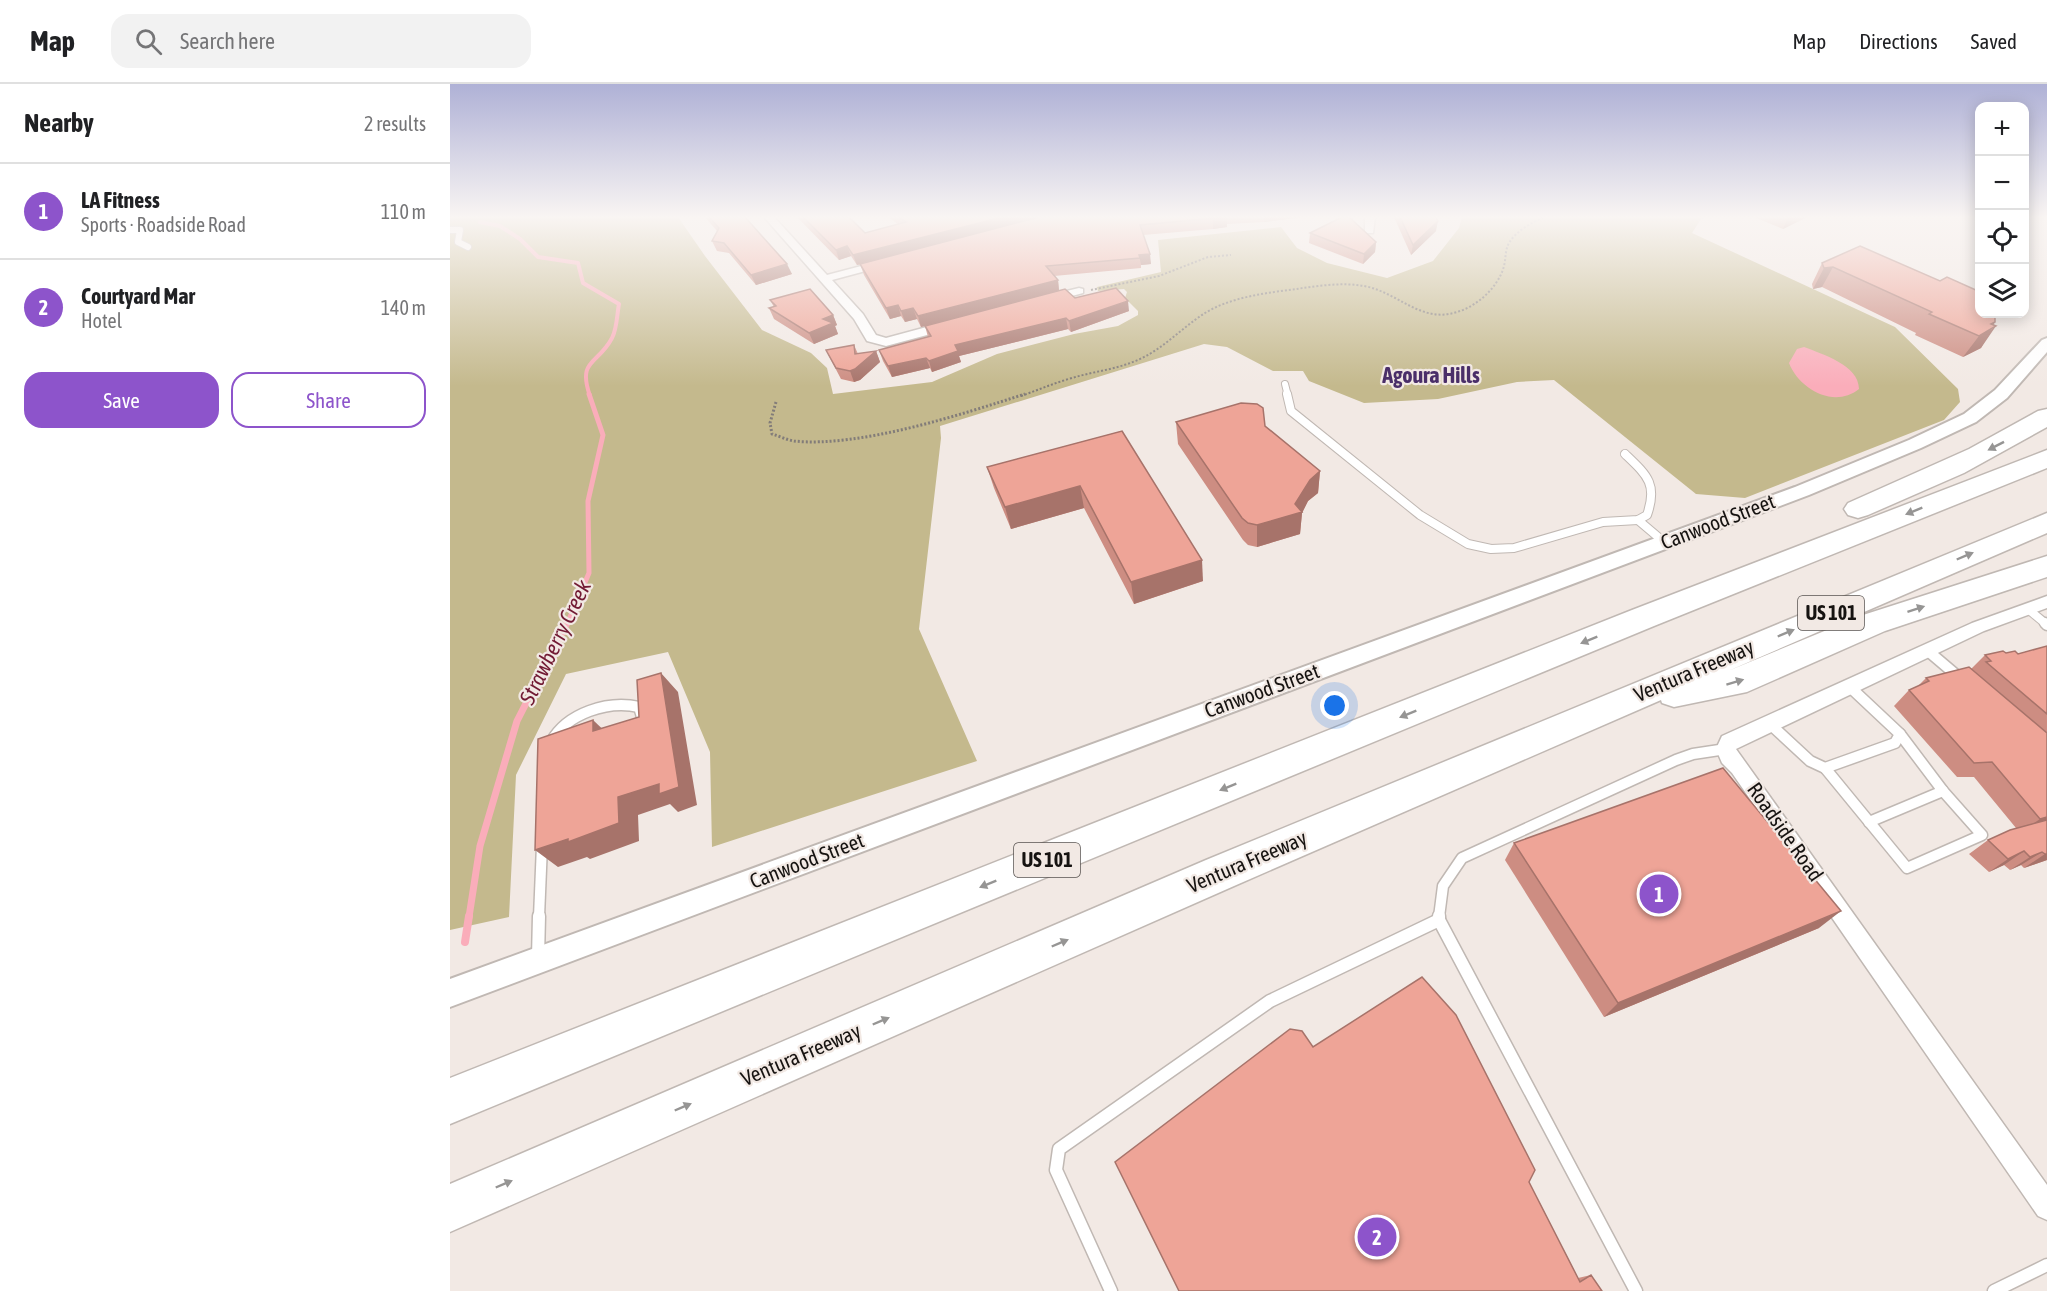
<!DOCTYPE html>
<meta charset="utf-8">
<style>
:root{--surface:#fff;--page:#f2f2f2;--text:#202124;--muted:#757577;--line:#e0e0e0;--accent:#8d54cb}
body{margin:0;font-family:"Asap Condensed",sans-serif;background:var(--page);color:var(--text)}
.controls{position:absolute;right:18px;top:18px;display:grid;overflow:hidden;border-radius:12px;box-shadow:0 3px 15px #0003}
.controls button{width:54px;height:54px;display:grid;place-items:center;padding:0;border:0;border-bottom:2px solid var(--line);background:var(--surface);color:var(--text);font:30px sans-serif}
.you{position:absolute;left:885px;top:622px;width:21px;height:21px;margin:-15px;border:4px solid #fff;border-radius:50%;background:#1a73e8;box-shadow:0 0 0 9px #1a73e833}
.badge{display:grid;place-items:center;width:39px;height:39px;border-radius:50%;background:var(--accent);color:#fff;font-size:20px;font-weight:700}
.pin{position:absolute;translate:-50% -50%;border:3px solid #fff;box-shadow:0 2px 6px #0006}
.list{margin:0;padding:0;list-style:none}
h2{display:flex;justify-content:space-between;align-items:center;height:78px;margin:0;padding:0 24px;font-size:26px}
h2 small{font-size:20px;font-weight:400;color:var(--muted)}
.list li{display:grid;grid-template-columns:39px 1fr auto;gap:18px;align-items:center;box-sizing:border-box;height:96px;padding:0 24px;border-top:2px solid var(--line)}
.list b{display:block;font-size:22px;white-space:nowrap}
.list p{margin:0;font-size:20px;white-space:nowrap;color:var(--muted)}
.list em{font-size:20px;font-style:normal;color:var(--muted)}
.actions{display:flex;gap:12px;padding:18px 24px}
.actions a{flex:1;padding:14px 0;border:2px solid var(--accent);border-radius:18px;text-align:center;font-size:21px;color:var(--accent)}
.actions .main{background:var(--accent);color:#fff}
.icon{flex:none;width:33px;height:33px;fill:none;stroke:currentColor;stroke-width:2;stroke-linecap:round;stroke-linejoin:round}
.map{position:relative;flex:none;width:1597px;height:1207px;overflow:hidden}
header{display:flex;align-items:center;gap:36px;box-sizing:border-box;height:84px;padding:0 30px;background:var(--surface);border-bottom:2px solid var(--line)}
header strong{font-size:28px}
nav{display:flex;gap:33px;margin-inline-start:auto;font-size:21px}
.search{width:420px;height:54px;background:var(--page);display:flex;align-items:center;gap:15px;box-sizing:border-box;padding:0 21px;border-radius:18px;color:var(--muted);font-size:22px}
main{display:flex}
aside{flex:1;background:var(--surface)}
.map>svg:first-child{display:block}
</style>
<header>
<strong>Map</strong>
<div class="search"><svg class="icon" aria-label="search" viewBox="0 0 24 24"><circle cx="10" cy="10" r="6"/><path d="M15 15l6 6"/></svg>Search here</div>
<nav><a>Map</a><a>Directions</a><a>Saved</a></nav>
</header>
<main>
<aside>
<h2>Nearby<small>2 results</small></h2>
<ul class="list">
<li><span class="badge">1</span><div><b>LA Fitness</b><p>Sports · Roadside Road</p></div><em>110 m</em></li>
<li><span class="badge">2</span><div><b>Courtyard Mar</b><p>Hotel</p></div><em>140 m</em></li>
</ul>
<div class="actions"><a class="main">Save</a><a>Share</a></div>
</aside>
<div class="map">
<svg width="1597" height="1207" viewBox="0 0 1597 1207">
<rect width="100%" height="100%" fill="#f2e9e4"/>
<polygon fill="#c4b98d" points="6,133 228,133 255,172 312,246 361,269 377,284 383,310 482,298 547,270 624,250 668,242 688,231 688,227 675,214 677,208 674,205 648,207 647,203 711,188 708,156 831,143 847,164 877,179 937,194 983,177 1009,144 1012,133 1256,133 1251,135 1242,149 1445,243 1508,305 1510,318 1494,336 1295,414 1246,410 1104,296 1067,298 988,315 914,319 859,297 853,287 823,287 777,263 754,260 490,342 491,354 469,545 527,677 262,763 260,668 218,568 116,590 66,691 59,833 0,846 0,134"/>
<path fill="#faadba" d="M1354 263C1372 270 1409 281 1409 305 1384 325 1349 305 1339 279L1347 265Z"/>
<g fill="none" stroke-linecap="round" stroke-linejoin="round">
<path stroke="#faadba" stroke-width="4" d="M30 138 50 142 70 155 88 173 128 179 133 199 169 220C167 230 167 245 162 254 148 281 127 275 140 312"/>
<polyline stroke="#faadba" stroke-width="5" points="117,540 139,489 138,417 153,351 139,310"/>
<polyline stroke="#faadba" stroke-width="7" points="19,833 30,762 67,637 117,539"/>
<polyline stroke="#faadba" stroke-width="8" points="15,858 19,832"/>
<g stroke="#c0b8b3" stroke-width="8">
<g id="service-far3">
<polyline points="0,146 10,146 8,158 18,163"/>
<polyline points="835,300 838,312"/>
</g>
</g>
<g stroke="#c0b8b3" stroke-width="10">
<g id="service-far2">
<path d="M837 310 841 327 970 431 1018 460 1041 465 1064 464 1153 438 1188 436 1197 431C1208 400 1197 391 1175 370"/>
<polyline points="1188,436 1214,458"/>
<polyline points="1578,525 1596,540"/>
</g>
</g>
<g stroke="#c0b8b3" stroke-width="13">
<g id="service-far1">
<polyline points="1595,539 1597,541"/>
<polyline points="1478,567 1511,595"/>
<polyline points="1320,640 1360,677 1375,684 1445,659 1450,650 1401,604"/>
<path d="M101 658C117 629 158 616 189 623L192 633"/>
<polyline points="1375,684 1457,784 1532,751 1493,707 1450,650"/>
<polyline points="1419,738 1493,707"/>
<polyline points="89,833 92,761"/>
<polyline points="989,833 993,802 1012,774 1226,676 1243,670 1276,665"/>
</g>
</g>
<g stroke="#c0b8b3" stroke-width="15">
<g id="service">
<polyline points="989,832 989,836"/>
<polyline points="88,873 89,832"/>
<polyline points="661,1207 606,1086 609,1065 820,917 989,836 1186,1207"/>
<polyline points="1544,1207 1597,1181"/>
</g>
</g>
<g stroke="#c0b8b3" stroke-width="3">
<g id="minor">
<polygon points="314,133 324,133 377,191 434,176 438,177 438,181 382,196 413,230 426,251 436,254 499,237 505,241 503,244 436,262 417,257 404,235"/>
<polygon points="915,133 925,133 923,149 915,149"/>
<polygon points="629,204 633,205 633,209 596,219 590,215 592,213"/>
<polygon points="1597,512 1597,524 1534,547 1286,665 1597,1101 1597,1136 1588,1132 1282,689 1272,679 1266,665 1272,652 1522,539"/>
</g>
</g>
<g stroke="#c0b8b3" stroke-width="4">
<polygon id="tertiary" points="1597,254 1597,268 1557,314 1526,338 1471,364 1359,411 0,923 0,895 1345,403 1459,356 1514,330 1545,306 1592,256"/>
</g>
<g stroke="#c0b8b3" stroke-width="3">
<g id="motorway">
<polygon points="1597,325 1597,343 1514,389 1418,431 1408,434 1398,431 1394,425 1398,419 1519,365 1588,327"/>
<polygon points="1597,366 1597,384 1204,542 0,1040 0,994 1182,526"/>
<polygon points="1597,429 1597,449 1278,587 1413,531 1597,472 1597,493 1435,547 1297,608 1224,623 1212,619 1211,616 784,802 0,1148 0,1100 756,776"/>
</g>
</g>
<g stroke="#827c79" stroke-width="2" stroke-dasharray="2 2" stroke-linecap="butt">
<polyline points="641,206 709,192 758,173 781,171"/>
<path d="M571 312C588 306 604 299 622 294 645 287 670 285 692 274 715 263 733 243 755 229 781 213 816 209 846 205 868 202 892 198 914 202 948 208 971 240 1007 228 1028 222 1049 202 1054 182 1056 174 1055 166 1059 159 1066 147 1082 138 1095 133"/>
</g>
<path stroke="#827c79" stroke-width="3" stroke-dasharray="2 2" stroke-linecap="butt" d="M326 318 320 339 322 350C329 352 337 356 344 357 409 364 513 330 575 310"/>
<use href="#service-far3" stroke="#fff" stroke-width="6"/>
<use href="#service-far2" stroke="#fff" stroke-width="8"/>
<use href="#service-far1" stroke="#fff" stroke-width="10"/>
<use href="#service" stroke="#fff" stroke-width="12"/>
<use href="#minor" fill="#fff" fill-rule="evenodd"/>
<use href="#tertiary" fill="#fff" fill-rule="evenodd"/>
<use href="#motorway" fill="#fff" fill-rule="evenodd"/>
</g>
<g fill="#cd8d82">
<polygon points="255,133 295,133 342,190 306,201 279,169 267,167 262,157 267,147"/>
<polygon points="347,133 399,133 415,149 448,140 438,133 853,133 814,138 777,140 777,143 763,145 693,151 701,180 691,181 691,184 604,192 608,196 609,207 625,214 679,227 621,248 618,245 509,272 511,278 482,288 480,284 442,293 433,277 429,266 478,253 475,242 587,213 471,243 467,235 455,238 451,232 440,235 414,191 410,180 427,176 407,181 401,172 389,176"/>
<polygon points="944,133 986,133 986,147 961,171"/>
<polygon points="1304,133 1357,133 1333,145"/>
<polygon points="860,149 926,158 925,168 913,180 859,159"/>
<polygon points="1372,179 1545,238 1531,264 1513,273 1465,251 1466,249 1372,203 1363,205 1362,200"/>
<polygon points="320,216 383,231 387,241 385,242 388,250 364,260 324,235 319,224 324,223"/>
<polygon points="404,261 408,270 426,267 430,278 410,296 404,298 391,295 381,276 376,266"/>
<polygon points="726,338 815,342 870,387 868,409 858,417 852,429 850,450 807,463 798,461 793,456 728,360"/>
<polygon points="672,347 753,497 684,520 634,424 561,445 544,404 537,383"/>
<polygon points="1597,562 1597,776 1574,784 1571,781 1560,786 1554,781 1539,788 1519,770 1538,756 1566,744 1524,693 1507,693 1444,622 1459,606 1468,602 1476,594 1521,585 1535,571 1556,569 1568,570"/>
<polygon points="1064,759 1369,844 1154,933 1055,776"/>
<polygon points="1079,1098 1128,1194 1141,1191 1152,1207 729,1207"/>
</g>
<g fill="#a7736a">
<polygon points="553,133 595,133 407,181 403,171"/>
<polygon points="777,133 777,143 763,145 763,135"/>
<polygon points="814,133 853,133 814,138"/>
<polygon points="1338,133 1357,133 1333,145"/>
<polygon points="988,137 986,147 961,171 963,161"/>
<polygon points="926,158 925,168 913,180 914,170"/>
<polygon points="397,162 401,172 389,176 386,166"/>
<polygon points="700,170 701,180 691,181 689,171"/>
<polygon points="337,180 342,190 306,201 301,191"/>
<polygon points="1383,183 1372,203 1363,205 1374,184"/>
<polygon points="608,196 609,207 471,243 468,232"/>
<polygon points="678,217 679,227 621,248 619,237"/>
<polygon points="448,221 451,232 440,235 436,224"/>
<polygon points="463,224 467,235 455,238 451,227"/>
<polygon points="383,231 387,241 385,242 388,250 364,260 359,249 373,235"/>
<polygon points="616,234 618,245 509,272 511,278 482,288 479,277 505,261"/>
<polygon points="1545,238 1539,247 1546,242 1531,264 1513,273 1529,252 1541,240"/>
<polygon points="426,267 430,278 410,296 404,298 400,287"/>
<polygon points="476,274 480,284 442,293 438,282"/>
<polygon points="870,387 868,409 858,417 852,429 850,450 807,463 807,441 845,420 860,396"/>
<polygon points="630,402 634,424 561,445 555,423"/>
<polygon points="752,476 753,497 684,520 681,498"/>
<polygon points="211,589 228,608 247,721 228,728 220,720 188,731 189,757 140,775 137,773 108,783 85,766 168,713"/>
<polygon points="143,636 163,655 143,647"/>
<polygon points="1597,733 1597,741 1570,749 1590,735"/>
<polygon points="1574,767 1554,781 1539,788 1558,775"/>
<polygon points="1592,768 1571,781 1560,786 1580,773"/>
<polygon points="1595,770 1597,770 1597,776 1574,784"/>
<polygon points="1391,827 1369,844 1154,933 1168,919"/>
</g>
<g fill="#eea497" stroke="#a7736a" stroke-width="1.5">
<polygon points="259,133 295,133 337,180 301,191 274,159 262,157 269,144"/>
<polygon points="353,133 399,133 415,149 456,138 449,133 553,133 403,171 397,162 386,166"/>
<polygon points="589,133 777,133 690,141 700,170 689,171 690,174 596,182 608,196 468,232 463,224 451,227 448,221 436,224 410,180"/>
<polygon points="892,133 899,133 926,158 914,170 860,149"/>
<polygon points="950,133 986,133 988,137 963,161"/>
<polygon points="1410,162 1490,197 1497,193 1528,207 1530,208 1530,230 1545,230 1545,238 1541,240 1546,242 1529,252 1479,230 1482,228 1383,183 1374,184 1372,179"/>
<polygon points="666,204 678,217 619,237 616,234 505,261 508,267 479,277 476,274 438,282 429,266 481,252 475,242 615,205 625,214"/>
<polygon points="360,205 383,231 373,235 383,239 359,249 319,224 326,222 320,216"/>
<polygon points="404,261 405,270 426,267 405,285 400,287 386,284 376,266"/>
<polygon points="791,319 807,320 813,324 815,342 870,387 860,396 845,420 852,428 807,441 798,439 792,434 726,338"/>
<polygon points="672,347 752,476 681,498 630,402 555,423 537,383"/>
<polygon points="1597,562 1597,630 1536,578 1541,577 1535,571 1553,567 1556,569 1565,567 1568,570"/>
<polygon points="1519,583 1597,649 1597,733 1590,735 1542,678 1524,679 1459,606 1479,597 1476,594"/>
<polygon points="211,589 229,703 209,710 209,700 168,713 169,739 118,758 118,755 85,766 88,655 143,636 143,647 189,633 187,596"/>
<polygon points="1273,684 1391,827 1168,919 1064,759"/>
<polygon points="1597,736 1597,770 1595,770 1592,768 1580,773 1574,767 1558,775 1538,756 1560,746"/>
<polygon points="972,893 1006,931 1085,1086 1079,1098 1130,1198 1141,1191 1152,1207 729,1207 665,1078 840,945 852,947 863,963"/>
</g>
<defs><path id="oneway-solid" d="M-6-.8H1V-3.2L6.5 0L1 3.2V.8H-6Z" transform="scale(1.5)"/></defs>
<g fill="#969594">
<use href="#oneway-solid" transform="translate(1546 362) rotate(153)"/>
<use href="#oneway-solid" transform="translate(1464 427) rotate(158)"/>
<use href="#oneway-solid" transform="translate(1515 472) rotate(-23)"/>
<use href="#oneway-solid" transform="translate(1466 525) rotate(-18)"/>
<use href="#oneway-solid" transform="translate(1336 549) rotate(-23)"/>
<use href="#oneway-solid" transform="translate(1139 556) rotate(158)"/>
<use href="#oneway-solid" transform="translate(1285 598) rotate(-17)"/>
<use href="#oneway-solid" transform="translate(958 630) rotate(158)"/>
<use href="#oneway-solid" transform="translate(778 703) rotate(158)"/>
<use href="#oneway-solid" transform="translate(538 800) rotate(158)"/>
<use href="#oneway-solid" transform="translate(610 859) rotate(-23)"/>
<use href="#oneway-solid" transform="translate(431 937) rotate(-23)"/>
<use href="#oneway-solid" transform="translate(233 1023) rotate(-23)"/>
<use href="#oneway-solid" transform="translate(54 1100) rotate(-23)"/>
</g>
<linearGradient id="sky" x2="0" y2="1"><stop stop-color="#afb1d6"/><stop offset="0.44" stop-color="#f9f5f3"/><stop offset="1" stop-color="#f9f5f3" stop-opacity="0"/></linearGradient>
<rect width="1597" height="302" fill="url(#sky)"/>
<g text-anchor="middle" stroke-width="4.5" stroke-linejoin="round" paint-order="stroke">
<g fill="#f2e9e4" stroke="#585350" stroke-width="1.5">
<rect x="1348" y="512" width="66" height="34" rx="4.5"/>
<rect x="564" y="759" width="66" height="34" rx="4.5"/>
</g>
<g font-size="20" font-weight="bold" fill="#161311">
<text x="1381" y="536">US 101</text>
<text x="597" y="783">US 101</text>
</g>
<g font-size="21" fill="#161311" stroke="#f2e9e4">
<text transform="translate(1268 438) rotate(-21)" y="7">Canwood Street</text>
<text transform="translate(1244 587) rotate(-23)" y="7">Ventura Freeway</text>
<text transform="translate(812 607) rotate(-20)" y="7">Canwood Street</text>
<text transform="translate(1335 748) rotate(55)" y="7">Roadside Road</text>
<text transform="translate(357 777) rotate(-21)" y="7">Canwood Street</text>
<text transform="translate(797 778) rotate(-23)" y="7">Ventura Freeway</text>
<text transform="translate(351 971) rotate(-23)" y="7">Ventura Freeway</text>
</g>
<g font-size="22" font-weight="bold" fill="#4a2e69" stroke="#f2e9e4">
<text x="981" y="299">Agoura Hills</text>
</g>
<g font-size="22" font-style="italic" fill="#721b34" stroke="#f2e9e4">
<text transform="translate(105 558) rotate(-64)" y="8">Strawberry Creek</text>
</g>
</g>
</svg>
<div class="controls">
<button>+</button>
<button>−</button>
<button><svg class="icon" aria-label="locate" viewBox="0 0 24 24"><circle cx="12" cy="12" r="6"/><path d="M12 2v4M12 18v4M2 12h4M18 12h4"/></svg></button>
<button><svg class="icon" aria-label="layers" viewBox="0 0 24 24"><path d="M12 4l9 5-9 5-9-5zM3 14l9 5 9-5"/></svg></button>
</div>
<div class="you"></div>
<div class="pin badge" style="left:1209px;top:810px">1</div>
<div class="pin badge" style="left:927px;top:1153px">2</div>
</div>
</main>
